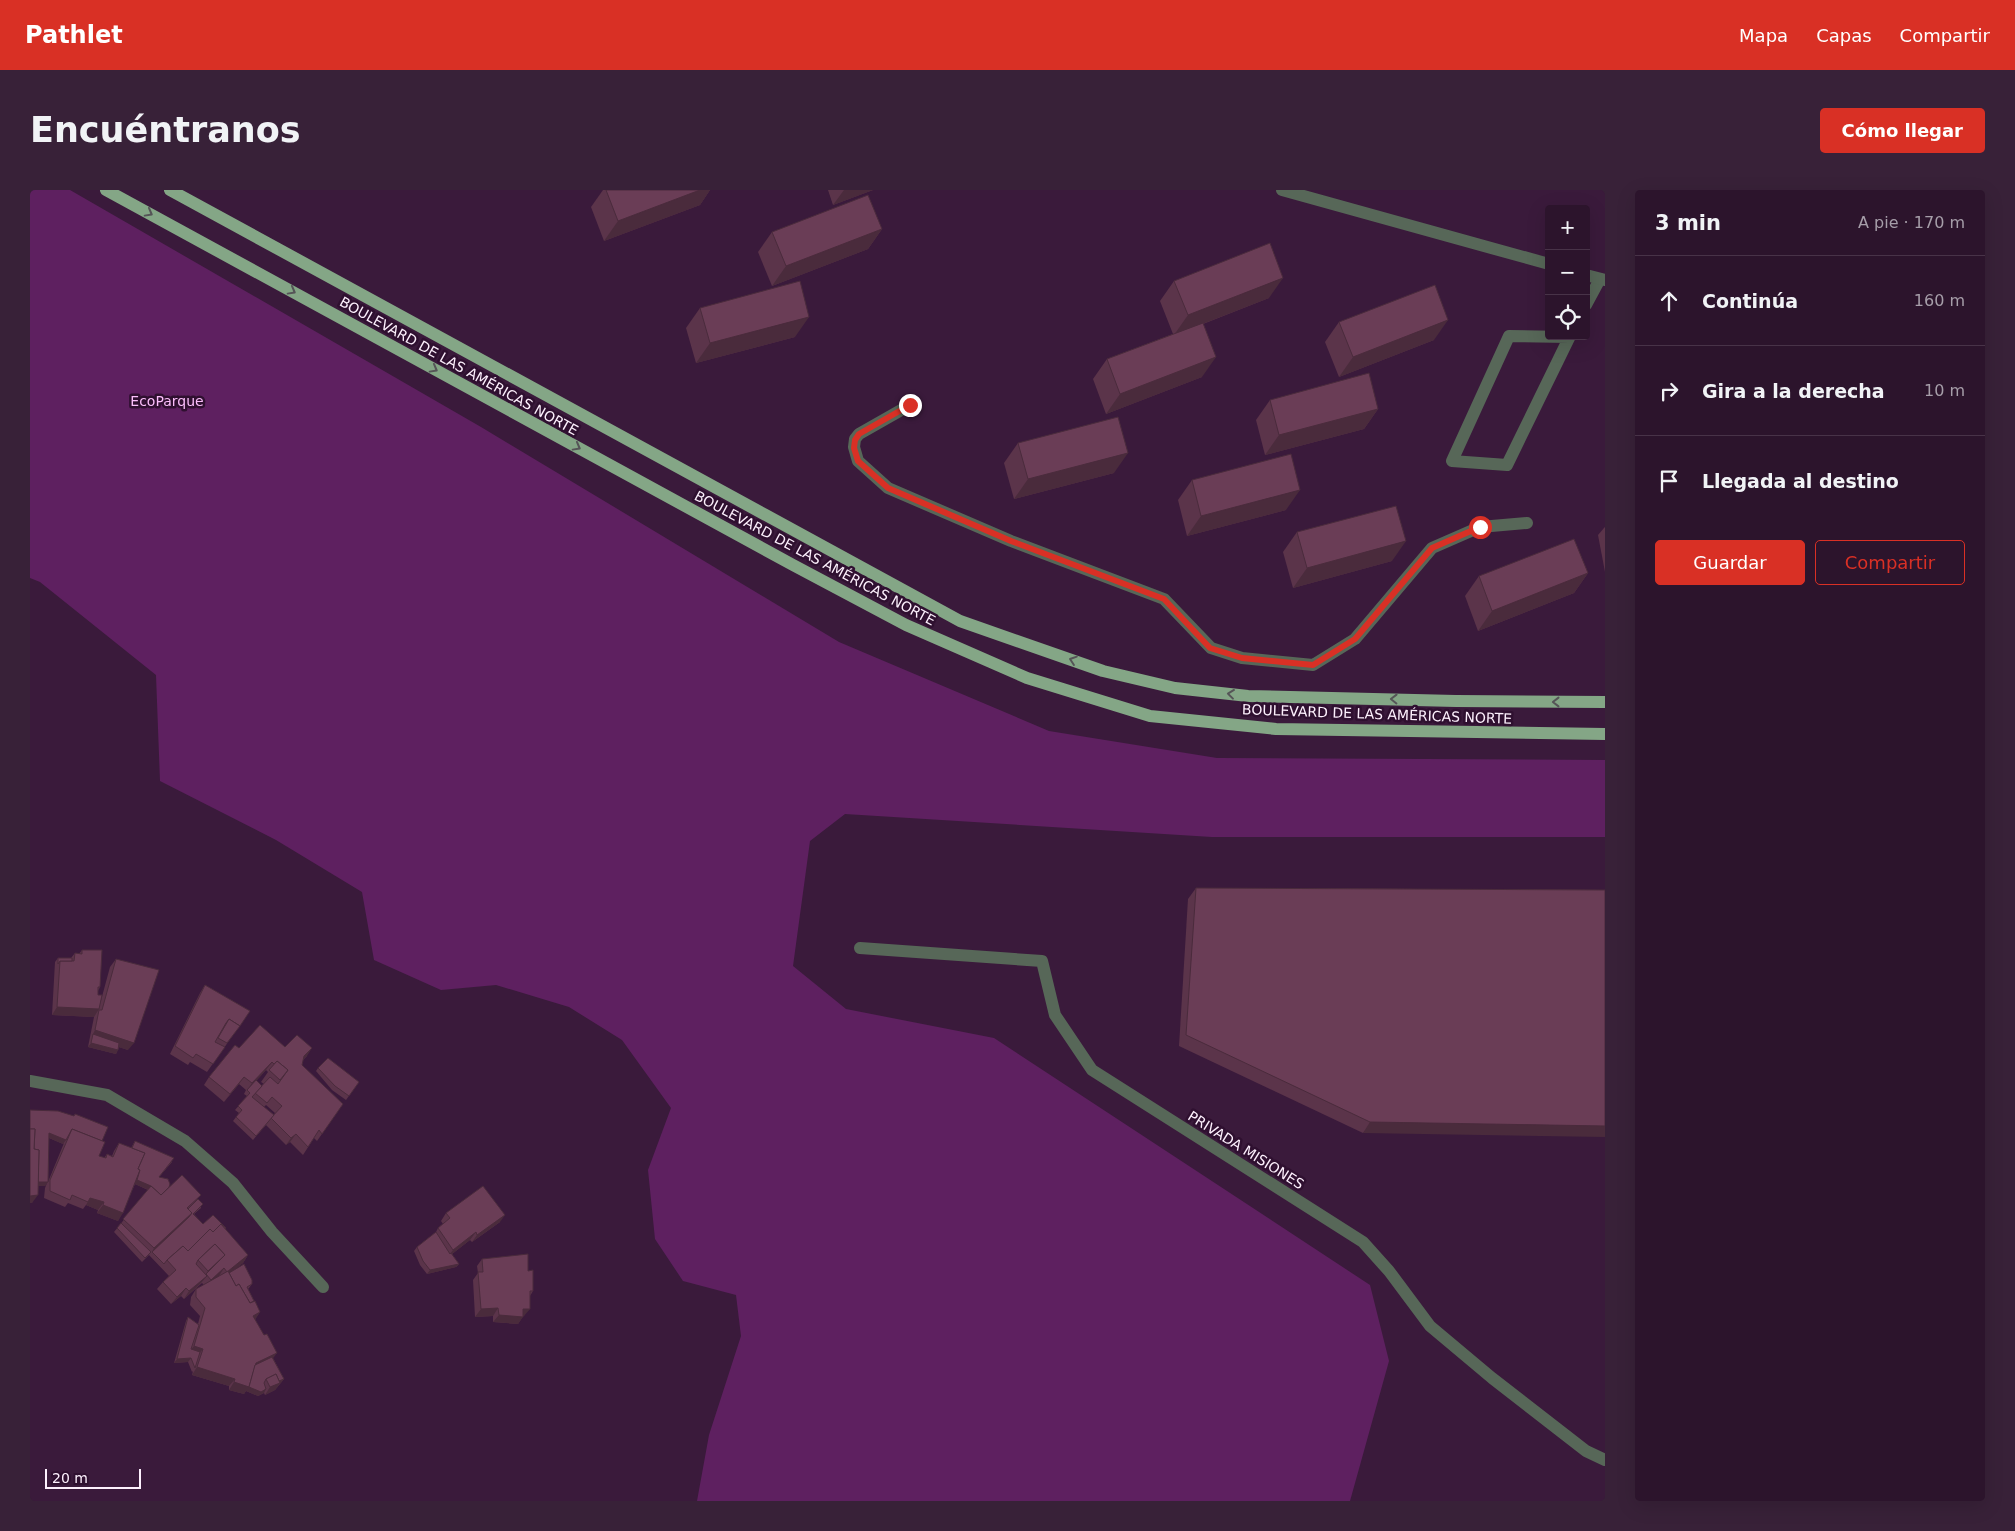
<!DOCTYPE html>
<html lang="es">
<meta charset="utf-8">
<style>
:root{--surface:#2c142c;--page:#382138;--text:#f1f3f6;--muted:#a69ea9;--line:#483348;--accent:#d93025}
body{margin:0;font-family:"DejaVu Sans",sans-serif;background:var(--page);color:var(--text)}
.controls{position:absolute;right:15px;top:15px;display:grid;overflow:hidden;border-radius:5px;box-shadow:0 5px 20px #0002}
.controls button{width:45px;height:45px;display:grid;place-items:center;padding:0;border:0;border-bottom:1px solid var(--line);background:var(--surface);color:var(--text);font:25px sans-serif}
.scale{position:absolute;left:15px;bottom:12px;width:96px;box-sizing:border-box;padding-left:5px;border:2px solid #fdf0fd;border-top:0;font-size:14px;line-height:18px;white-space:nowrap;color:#fdf0fd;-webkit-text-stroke:4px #2f1030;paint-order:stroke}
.stop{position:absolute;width:15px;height:15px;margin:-11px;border:4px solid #d93025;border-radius:50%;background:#fff}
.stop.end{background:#d93025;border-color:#fff;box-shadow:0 1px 5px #0008}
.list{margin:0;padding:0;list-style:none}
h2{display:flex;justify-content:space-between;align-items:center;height:65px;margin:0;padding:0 20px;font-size:21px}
h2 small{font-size:16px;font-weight:400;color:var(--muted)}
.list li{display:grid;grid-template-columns:32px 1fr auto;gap:15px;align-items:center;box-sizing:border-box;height:90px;padding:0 20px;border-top:1px solid var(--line)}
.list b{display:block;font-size:19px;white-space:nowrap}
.list em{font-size:16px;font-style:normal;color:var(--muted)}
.actions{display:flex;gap:10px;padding:15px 20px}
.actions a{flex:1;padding:11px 0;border:1px solid var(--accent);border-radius:5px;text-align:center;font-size:18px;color:var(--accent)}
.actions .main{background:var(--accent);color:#fff}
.icon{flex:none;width:28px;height:28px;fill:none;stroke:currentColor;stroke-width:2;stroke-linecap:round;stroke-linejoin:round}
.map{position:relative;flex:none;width:1575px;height:1311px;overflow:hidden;border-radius:5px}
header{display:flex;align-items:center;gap:30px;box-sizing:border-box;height:70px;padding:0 25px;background:var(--accent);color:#fff}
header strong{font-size:24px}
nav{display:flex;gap:28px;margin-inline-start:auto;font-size:18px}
.intro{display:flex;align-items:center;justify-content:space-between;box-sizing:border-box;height:120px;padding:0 30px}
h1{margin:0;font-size:35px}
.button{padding:12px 22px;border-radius:5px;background:var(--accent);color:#fff;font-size:18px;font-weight:700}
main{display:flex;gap:30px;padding:0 30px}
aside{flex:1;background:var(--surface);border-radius:5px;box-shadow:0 5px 20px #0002}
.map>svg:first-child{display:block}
</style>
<header>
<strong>Pathlet</strong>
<nav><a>Mapa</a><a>Capas</a><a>Compartir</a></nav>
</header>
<div class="intro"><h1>Encuéntranos</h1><a class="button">Cómo llegar</a></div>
<main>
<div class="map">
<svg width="1575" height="1311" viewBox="0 0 1575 1311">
<rect width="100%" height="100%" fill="#3a1a3b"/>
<polygon fill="#5e2060" points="0,0 40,0 451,237 809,452 1019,541 1187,568 1575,570 1575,647 1182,647 815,624 780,651 763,776 816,819 964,848 1340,1095 1359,1171 1320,1311 667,1311 679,1245 711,1146 706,1105 653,1091 625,1049 618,980 641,918 592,850 539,817 466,795 411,800 344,770 332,702 246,650 130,591 126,485 10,392 0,388"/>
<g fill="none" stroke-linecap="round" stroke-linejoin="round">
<g stroke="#576758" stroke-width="12">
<polyline points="1556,115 1570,89"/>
<polyline points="1539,147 1479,146 1422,271 1477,275 1540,146"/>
<polyline points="880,215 829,244 825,249 824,257 828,271 858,298 981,351 1134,409 1181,458 1212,468 1283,475 1325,449 1402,358 1450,337 1497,333"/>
<polyline points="830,758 1012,771 1025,825 1062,880 1333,1052 1359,1081 1400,1136 1462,1188 1556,1261 1575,1270"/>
</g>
<g stroke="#576758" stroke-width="12">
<polyline points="1252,0 1519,74"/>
<polyline points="1556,85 1575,90"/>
<polyline points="0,891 77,905 155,951 203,993 242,1042 293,1097"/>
</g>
<g stroke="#84a686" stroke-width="12">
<polyline points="76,0 763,375 876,435 997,488 1120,526 1246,539 1575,544"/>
<polyline points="140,0 930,431 1073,481 1145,498 1218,506 1426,511 1575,512"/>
</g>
</g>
<g fill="#5b344a" fill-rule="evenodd">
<polygon points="573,0 680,0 670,15 574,51 561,17"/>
<polygon points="798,0 843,0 803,15"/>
<polygon points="852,39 838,59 742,96 728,62 742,42"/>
<polygon points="1144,91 1239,108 1173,134 1172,187 1076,224 1063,189 1077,169 1143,144 1130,111"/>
<polygon points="670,118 765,147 666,173 656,138"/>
<polygon points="1309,132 1404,150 1309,187 1295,152"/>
<polygon points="1240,210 1348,219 1334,239 1235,265 1226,230"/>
<polygon points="988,253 1084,283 984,309 974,273"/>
<polygon points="1162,290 1256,320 1157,346 1148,310"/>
<polygon points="1575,337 1575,382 1568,345 1574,338"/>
<polygon points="1267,342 1362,371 1263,398 1253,362"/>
<polygon points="1558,383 1544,403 1448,441 1435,406 1449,386"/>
<polygon points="1166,698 1575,700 1333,943 1149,856 1158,709"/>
<polygon points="52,760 70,797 68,801 68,805 70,814 80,777 86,769 98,860 89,857 86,864 58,857 64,827 69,820 64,827 22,825 25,772 28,768 41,768 45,763 49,764"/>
<polygon points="175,795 220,821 177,882 160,872 158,875 140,864 170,803"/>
<path d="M255 857 277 866 273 870 272 875 313 914 287 951 284 948 273 965 260 952 256 955 236 935 223 950 203 931 209 923 205 920 217 906 214 904 216 900 209 894 194 912 174 895 179 887 209 858ZM236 880 238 882 231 892 234 894 232 896 226 891ZM236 915 245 923 244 925 234 917Z"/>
<polygon points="288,878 329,892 316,910 302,900 286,881"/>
<path d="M0 920 72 951 69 966 74 968 77 964 82 966 84 961 89 953 101 958 105 951 142 972 129 987 139 997 168 1009 171 1018 164 1024 173 1034 195 1039 218 1065 213 1073 204 1080 222 1094 219 1098 218 1099 230 1122 225 1129 243 1168 254 1189 245 1200 235 1205 234 1203 228 1206 216 1201 214 1204 199 1200V1196L162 1185 163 1181 162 1182 158 1172 144 1173 156 1131 158 1127 168 1134 170 1126 160 1115 161 1107 166 1099 174 1095 172 1093 154 1109 151 1106 141 1114 127 1099 133 1092 139 1086 119 1065 112 1072 84 1042 118 1000 105 994 88 1031 67 1023 68 1020 56 1015 53 1019 38 1013 35 1017 14 1008 15 998 17 993 15 996H8L2 1013H0ZM19 948 33 954 34 953 18 992Z"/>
<polygon points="416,1023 470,1032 442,1052 440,1050 422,1064 429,1074 426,1077 397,1084 390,1075 384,1061 387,1057 406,1042 408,1038 413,1034 411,1031"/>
<polygon points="452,1069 498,1081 503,1101 500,1106 494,1126 493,1126 488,1134 463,1132 463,1126 445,1127 443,1090 448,1083 447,1076"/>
</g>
<g fill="#4a2b3c">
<polygon points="670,0 680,0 670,15 574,51 588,31"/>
<polygon points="814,0 843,0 803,15"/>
<polygon points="852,39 838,59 742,96 756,76"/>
<polygon points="1253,88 1239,108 1144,145 1158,125"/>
<polygon points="779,127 765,147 666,173 680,153"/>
<polygon points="1418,130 1404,150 1309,187 1323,167"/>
<polygon points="1186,167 1172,187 1076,224 1090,204"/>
<polygon points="1348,219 1334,239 1235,265 1249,245"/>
<polygon points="1098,263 1084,283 984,309 998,289"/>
<polygon points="1270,300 1256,320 1157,346 1171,326"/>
<polygon points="1376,351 1362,371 1263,398 1277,378"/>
<polygon points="1558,383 1544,403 1448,441 1462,421"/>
<polygon points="27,817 69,819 64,827 22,825"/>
<polygon points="65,840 104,853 98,860 62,849 63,844"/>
<polygon points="61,853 88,860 86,864 58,857"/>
<polygon points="282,858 277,866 268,874 274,866"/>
<polygon points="242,872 236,880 217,901 222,893"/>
<polygon points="214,887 209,894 194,912 200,904"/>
<polygon points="1340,932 1575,936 1575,947 1333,943"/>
<polygon points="19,943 36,950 33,954 17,947"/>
<polygon points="266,944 260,952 256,955 261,948"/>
<polygon points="105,989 121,996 119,1000 102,993"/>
<polygon points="6,992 18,992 15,996 3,996"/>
<polygon points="8,1005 2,1013 0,1013 0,1006"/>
<polygon points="60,1008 74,1012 68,1020 56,1015"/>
<polygon points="73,1015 93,1023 88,1031 67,1023"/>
<polygon points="162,1023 157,1031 122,1062 124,1058"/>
<polygon points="475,1025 470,1032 442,1052 447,1045"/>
<polygon points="446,1042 440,1050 417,1068 423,1060"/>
<polygon points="195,1065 187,1076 177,1086 171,1093 154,1109 159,1101 171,1091 178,1081"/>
<polygon points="218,1065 213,1073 196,1086 197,1082"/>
<polygon points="429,1074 426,1077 397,1084 400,1080"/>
<polygon points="194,1078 189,1086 176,1097 181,1090"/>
<polygon points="156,1098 151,1106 141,1114 147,1107"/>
<polygon points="468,1118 463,1126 445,1127 451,1119"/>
<polygon points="493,1119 500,1119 494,1126 492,1127 493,1127 488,1134 463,1132 469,1125"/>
<polygon points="230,1122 225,1130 223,1126"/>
<polygon points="164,1156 173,1159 167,1166 158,1163"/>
<polygon points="247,1163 241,1171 222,1179 226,1173"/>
<polygon points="161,1168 158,1172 144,1173 147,1169"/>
<polygon points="167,1177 205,1189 199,1196 162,1185"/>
<polygon points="254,1189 245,1200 235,1205 240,1197"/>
<polygon points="204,1192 219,1197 236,1199 234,1203 228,1206 216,1201 214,1204 199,1200"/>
</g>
<g fill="#6a3d56" stroke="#4a2b3c">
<polygon points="576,0 670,0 588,31"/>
<polygon points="838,5 852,39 756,76 742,42"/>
<polygon points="1240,53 1253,88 1158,125 1144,91"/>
<polygon points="770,91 779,127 680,153 670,118"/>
<polygon points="1405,95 1418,130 1323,167 1309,132"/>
<polygon points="1173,133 1186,167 1090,204 1077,169"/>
<polygon points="1339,183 1348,219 1249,245 1240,210"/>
<polygon points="1088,227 1098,263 998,289 988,253"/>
<polygon points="1261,264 1270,300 1171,326 1162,290"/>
<polygon points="1366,316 1376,351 1277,378 1267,342"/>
<polygon points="1544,349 1558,383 1462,421 1449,386"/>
<polygon points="1166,698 1575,700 1575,936 1340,932 1156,845"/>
<polygon points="52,760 72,760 70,797 68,797 68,805 72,805 69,819 27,817 30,771 44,771 45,763 52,764"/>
<polygon points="28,768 42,768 42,771 30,771 28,774"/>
<polygon points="86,769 129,780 104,853 65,840 69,820 72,820"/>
<polygon points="175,795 220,821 210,836 199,829 196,833 185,852 195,857 183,874 166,864 163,868 145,856"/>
<polygon points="199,829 210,836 197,853 188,848"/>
<polygon points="230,835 255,857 267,845 282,858 274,866 272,875 313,914 292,944 289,940 278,957 266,944 261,948 241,928 252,916 242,907 237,913 225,903 240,887 248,894 258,880 247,871 244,874 242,872 222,893 214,887 200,904 179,887 205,855 209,858"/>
<polygon points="63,844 89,853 88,860 61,853"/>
<polygon points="298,868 329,892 319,906 305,896 288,878"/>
<polygon points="247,871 258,880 250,890 239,880"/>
<polygon points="226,890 232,896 222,907 244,925 226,946 206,927 212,920 208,916 220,903 217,900"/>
<polygon points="0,920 28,921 44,926 45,924 78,937 72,951 42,939 36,950 19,943 18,992 8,992 9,960 4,959 5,939 0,939"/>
<polygon points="0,939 5,939 4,959 9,960 8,1005 0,1006"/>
<polygon points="42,939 75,952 69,966 76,968 77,964 83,967 89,953 115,963 108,979 110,980 93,1023 73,1015 74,1012 60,1008 58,1012 42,1005 40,1010 20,1001 20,990"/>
<polygon points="105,951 144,968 129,987 138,989 140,994 139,997 131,1005 121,996 107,990 110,980 108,979 115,963 102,958"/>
<polygon points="152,985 171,1005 157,1018 162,1023 124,1058 93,1029 121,996 131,1005"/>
<polygon points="453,996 475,1025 447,1045 446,1042 423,1060 408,1038 420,1028 416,1023"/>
<polygon points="168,1009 173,1014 163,1024 173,1034 183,1025 196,1038 195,1039 191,1034 183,1042 180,1039 158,1061 153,1056 137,1070 134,1074 122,1062 159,1027 162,1023 158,1019"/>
<polygon points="91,1033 121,1062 115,1068 87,1038"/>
<polygon points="191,1034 218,1065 197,1082 194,1078 181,1090 176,1084 195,1065 185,1054 168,1070 166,1074 177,1086 159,1101 156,1098 147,1107 133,1092 146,1080 137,1070 153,1056 158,1061 180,1039 183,1042"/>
<polygon points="406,1042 420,1064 421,1063 429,1074 400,1080 393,1071 387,1057"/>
<polygon points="185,1054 195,1065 178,1081 168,1070"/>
<polygon points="498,1064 498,1081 503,1080 503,1101 500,1101 500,1119 493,1119 493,1127 469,1125 468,1118 451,1119 448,1082 453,1082 452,1069"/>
<polygon points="214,1074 222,1090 222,1094 217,1097 224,1111 220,1113 209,1094 206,1096 199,1083"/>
<polygon points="198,1081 206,1096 209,1094 220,1113 225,1111 230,1122 223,1126 234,1145 237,1144 247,1163 226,1173 219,1197 204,1192 205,1189 167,1177 173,1159 164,1156 175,1118 166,1107 166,1099"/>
<polygon points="158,1127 169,1135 161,1159 170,1162 165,1178 161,1168 147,1169"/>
<polygon points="242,1167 254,1189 249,1191 246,1184 236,1189 234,1193 236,1199 231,1202 219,1197 225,1175"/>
<polygon points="246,1184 250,1193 240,1197 236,1189"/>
</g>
<defs><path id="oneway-chevron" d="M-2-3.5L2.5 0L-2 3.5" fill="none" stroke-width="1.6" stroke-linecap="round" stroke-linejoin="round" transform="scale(1.25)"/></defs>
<g stroke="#555457">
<use href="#oneway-chevron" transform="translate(119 23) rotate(29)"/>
<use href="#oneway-chevron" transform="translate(262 101) rotate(29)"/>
<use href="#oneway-chevron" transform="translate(404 179) rotate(29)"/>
<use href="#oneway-chevron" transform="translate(547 257) rotate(29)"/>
<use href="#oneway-chevron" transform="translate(1043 470) rotate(-161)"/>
<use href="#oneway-chevron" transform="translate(1201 504) rotate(-173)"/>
<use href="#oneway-chevron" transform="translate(1364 509) rotate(-179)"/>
<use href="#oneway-chevron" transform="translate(1526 512) rotate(-180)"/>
</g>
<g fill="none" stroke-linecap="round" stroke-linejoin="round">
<polyline stroke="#d93025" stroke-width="6" points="880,215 829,244 825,250 824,258 828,271 858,298 981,351 1134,409 1180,458 1212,468 1283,475 1325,449 1402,358 1450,337"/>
</g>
<g text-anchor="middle" stroke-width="5" stroke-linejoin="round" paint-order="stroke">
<g font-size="14" fill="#fdf0fd" stroke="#2f1030">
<text transform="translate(429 176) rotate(29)" y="5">BOULEVARD DE LAS AMÉRICAS NORTE</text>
<text transform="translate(785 368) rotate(28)" y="5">BOULEVARD DE LAS AMÉRICAS NORTE</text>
<text transform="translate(1347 524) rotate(2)" y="5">BOULEVARD DE LAS AMÉRICAS NORTE</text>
<text transform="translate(1216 960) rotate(32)" y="5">PRIVADA MISIONES</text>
</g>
<g font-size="14" fill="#fcbefc" stroke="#2f1030">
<text x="137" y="216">EcoParque</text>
</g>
</g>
</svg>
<div class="controls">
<button>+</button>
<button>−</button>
<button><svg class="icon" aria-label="locate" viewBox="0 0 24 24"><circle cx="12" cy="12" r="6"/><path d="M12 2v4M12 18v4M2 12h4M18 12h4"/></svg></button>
</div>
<div class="scale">20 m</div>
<div class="stop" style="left:1450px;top:337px"></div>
<div class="stop end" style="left:880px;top:215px"></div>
</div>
<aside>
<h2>3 min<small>A pie · 170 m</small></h2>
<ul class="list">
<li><svg class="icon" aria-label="ahead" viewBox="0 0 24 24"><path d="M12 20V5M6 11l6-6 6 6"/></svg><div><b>Continúa</b></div><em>160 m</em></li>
<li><svg class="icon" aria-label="right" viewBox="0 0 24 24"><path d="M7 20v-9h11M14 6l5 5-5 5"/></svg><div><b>Gira a la derecha</b></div><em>10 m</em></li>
<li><svg class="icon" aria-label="arrive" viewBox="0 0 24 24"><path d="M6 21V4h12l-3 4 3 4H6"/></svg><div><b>Llegada al destino</b></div></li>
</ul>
<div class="actions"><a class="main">Guardar</a><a>Compartir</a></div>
</aside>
</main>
